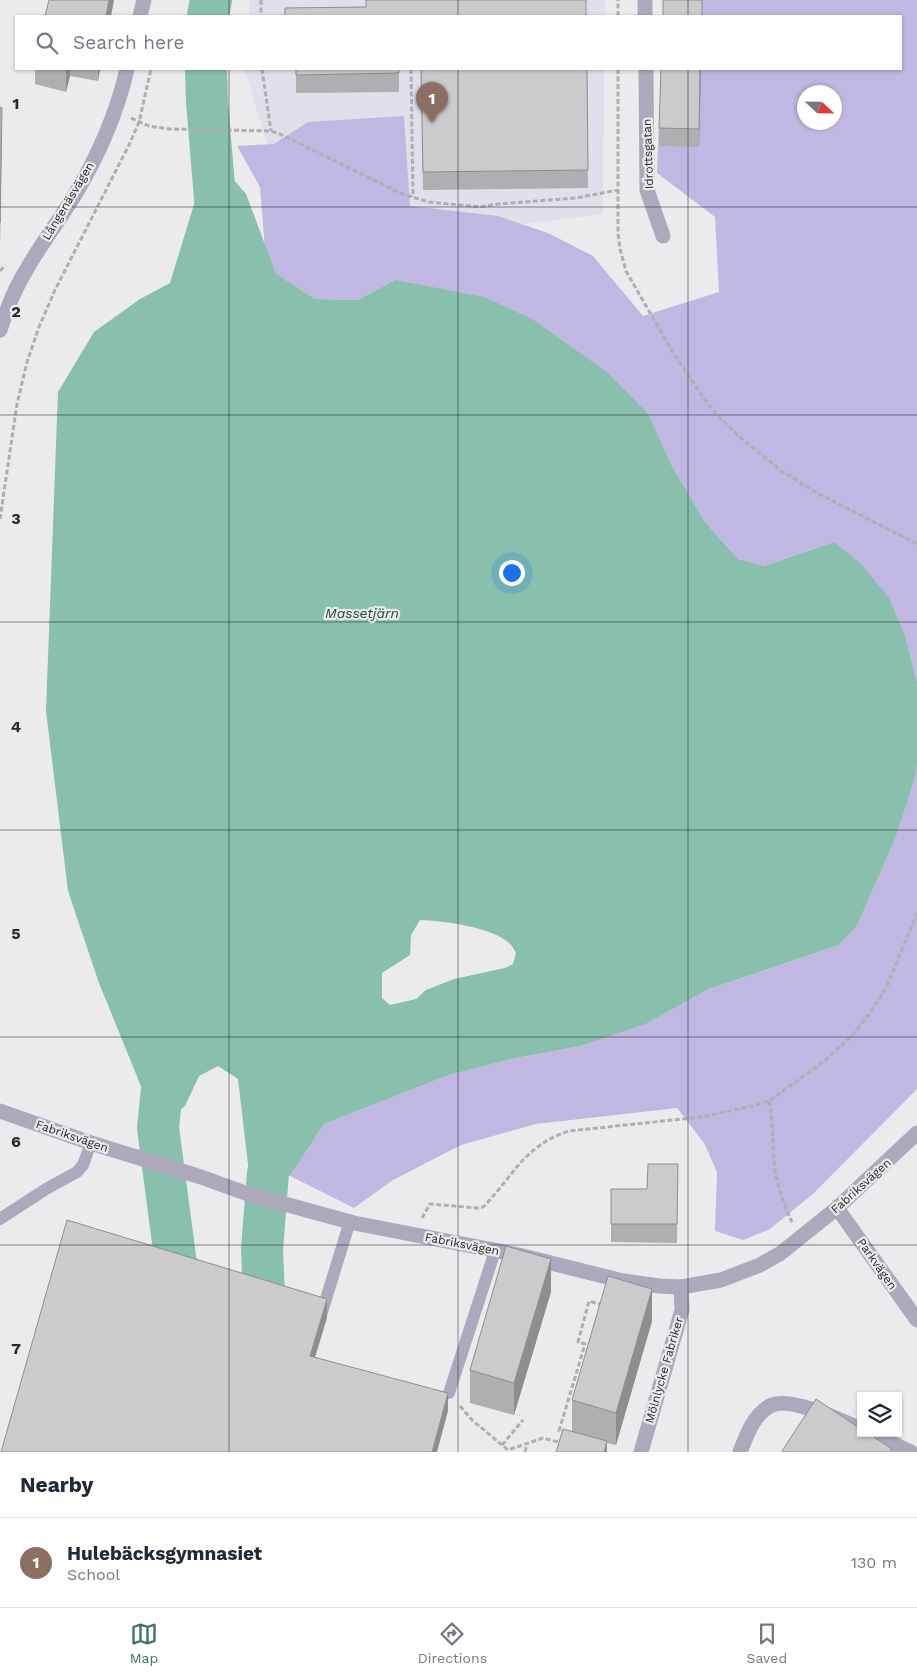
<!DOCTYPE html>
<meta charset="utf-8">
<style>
:root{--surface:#fff;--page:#f2f2f3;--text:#1f2937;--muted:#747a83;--line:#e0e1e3;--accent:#357563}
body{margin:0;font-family:"Work Sans",sans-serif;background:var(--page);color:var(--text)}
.controls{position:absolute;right:15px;bottom:15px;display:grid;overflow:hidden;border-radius:0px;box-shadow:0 1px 4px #0004}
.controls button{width:45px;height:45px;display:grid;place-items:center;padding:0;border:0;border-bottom:1px solid var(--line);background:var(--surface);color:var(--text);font:25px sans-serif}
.compass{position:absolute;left:797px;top:85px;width:45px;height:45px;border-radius:50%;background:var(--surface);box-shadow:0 1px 4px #0004;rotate:112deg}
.you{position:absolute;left:511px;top:572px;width:18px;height:18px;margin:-12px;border:4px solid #fff;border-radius:50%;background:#1a73e8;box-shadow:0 0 0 8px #1a73e833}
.badge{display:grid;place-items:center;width:32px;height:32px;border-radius:50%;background:var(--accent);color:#fff;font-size:16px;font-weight:700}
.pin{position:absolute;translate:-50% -41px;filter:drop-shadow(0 1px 2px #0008)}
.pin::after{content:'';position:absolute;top:26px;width:18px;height:15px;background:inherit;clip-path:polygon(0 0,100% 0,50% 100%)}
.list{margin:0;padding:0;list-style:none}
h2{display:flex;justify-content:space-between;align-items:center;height:65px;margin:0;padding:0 20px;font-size:21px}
h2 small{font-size:16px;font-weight:400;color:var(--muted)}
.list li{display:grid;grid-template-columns:32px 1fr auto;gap:15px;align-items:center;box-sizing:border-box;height:90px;padding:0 20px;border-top:1px solid var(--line)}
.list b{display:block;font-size:19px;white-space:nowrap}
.list p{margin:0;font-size:16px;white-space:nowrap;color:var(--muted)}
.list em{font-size:16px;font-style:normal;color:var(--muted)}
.icon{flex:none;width:28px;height:28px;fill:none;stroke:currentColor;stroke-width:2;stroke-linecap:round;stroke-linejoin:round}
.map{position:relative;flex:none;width:917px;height:1452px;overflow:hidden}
.search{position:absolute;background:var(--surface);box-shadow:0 1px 4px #0004;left:15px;right:15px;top:15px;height:55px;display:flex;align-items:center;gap:12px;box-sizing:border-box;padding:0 18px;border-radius:0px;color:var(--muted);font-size:19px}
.sheet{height:155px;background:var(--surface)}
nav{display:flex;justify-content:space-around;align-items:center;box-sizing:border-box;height:70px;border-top:1px solid var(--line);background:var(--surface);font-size:14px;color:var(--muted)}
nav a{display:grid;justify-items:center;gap:2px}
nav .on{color:var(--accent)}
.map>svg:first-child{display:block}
</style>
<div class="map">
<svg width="917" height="1452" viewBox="0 0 917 1452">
<rect width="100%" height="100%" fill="#ebebee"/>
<g fill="#e1dfe9">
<polygon points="250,0 605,0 605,16 249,16"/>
<polygon points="245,69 604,69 603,214 353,246 276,176"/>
</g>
<g fill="#c0b7e2" fill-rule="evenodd">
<path d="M664 0H917V682L906 639 834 542 764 566 738 559 705 522 672 466 649 415 395 280 358 300 315 299 275 274 265 249 260 187 237 146 274 144 308 122 404 116 410 206 498 216 548 233 593 256 643 316 719 292 715 217 657 173 661 69H901V16H663ZM804 92H834V122H804Z"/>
<polygon points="917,765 917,1089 814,1193 770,1229 743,1240 715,1231 717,1172 704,1143 677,1108 536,1124 461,1145 393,1180 354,1208 290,1176 324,1124 449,1075 516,1058 581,1046 646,1024 709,989 839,945 857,926 896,837 914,781"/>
</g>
<path fill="#88bfad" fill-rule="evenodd" d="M210 152 246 194 276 274 315 299 358 300 395 280 484 297 532 319 608 373 649 415 672 466 705 522 738 559 764 566 834 542 861 564 889 598 906 639 917 682V765L914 781 896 837 857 926 839 945 709 989 646 1024 581 1046 516 1058 449 1075 324 1124 290 1176 268 1173H249L238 1079 218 1066 199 1076 185 1106 158 1128 99 983 68 891 46 711 58 392 94 332 140 299 170 283ZM420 920C443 921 492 927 509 943 512 945 514 950 516 953L513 964 505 968 454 979 426 990 416 999 390 1005 382 998V973L410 955 411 935Z"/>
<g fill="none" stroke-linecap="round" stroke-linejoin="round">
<g stroke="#88bfad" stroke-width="42">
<polyline points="208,16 211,0"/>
<polyline points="206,69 207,102 216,210"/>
<polyline points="164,1070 158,1128 177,1272"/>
<polyline points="264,1299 262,1249 268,1173"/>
</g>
<g stroke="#afafb2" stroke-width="3" stroke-dasharray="5 2.5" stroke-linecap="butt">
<polyline points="261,0 261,16"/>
<polyline points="618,16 618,0"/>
<polyline points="262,69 271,131"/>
<polyline points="411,69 413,197"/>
<polyline points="618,69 618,233 620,249 626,271 672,351 704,399 720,418 742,439 783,472 819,494 917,544"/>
<polyline points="131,118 149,126 169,129 271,131 280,134 402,194 429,202 480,207 498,204 576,198 618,190"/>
<polyline points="0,271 5,265"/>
<polyline points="0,519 17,404 27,362 39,327 55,290 130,143 139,122 151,69"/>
<path d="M769 1101C774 1124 772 1147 775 1170 778 1188 784 1205 792 1222"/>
<path d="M422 1218 430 1204 477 1208 483 1207C514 1176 523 1146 569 1131L701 1117 757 1105 769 1101 823 1062 852 1036 870 1013 887 986 917 913"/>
<polyline points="460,1406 472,1420 508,1450 543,1438 562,1443"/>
<polyline points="566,1434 559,1431 585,1344 578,1342 589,1301 602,1305"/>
<polyline points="502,1445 523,1420"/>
<polyline points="525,1452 527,1444"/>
</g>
<g stroke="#ada9bc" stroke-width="12">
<polyline points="0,1219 46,1189 77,1172 83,1165 91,1143"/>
<polyline points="322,1312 350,1221"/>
<polyline points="449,1393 495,1251"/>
</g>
<g stroke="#ada9bc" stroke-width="15">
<polyline points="645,0 645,16"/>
<polyline points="140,16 144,0"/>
<polyline points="646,69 647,190 663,236"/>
<path d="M0 330C7 308 16 286 28 267 43 241 61 218 76 193 99 154 117 113 127 69"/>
<polyline points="0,1111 91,1143 201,1177 248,1194 354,1223 519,1255 623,1281 659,1286 681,1287 721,1280 760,1265 781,1253 837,1208 917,1133"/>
<polyline points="837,1208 917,1320"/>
<polyline points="870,1433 911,1452"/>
<polyline points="641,1452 682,1310 681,1287"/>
<path d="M740 1452C746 1436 755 1412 772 1405 792 1397 842 1421 861 1429"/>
</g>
</g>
<g fill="#afaeb0">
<polygon points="35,69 100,69 98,81 70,76 66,92 35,84"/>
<polygon points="296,69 399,69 399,92 296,93"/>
<polygon points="421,69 587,69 588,188 423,190"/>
<polygon points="661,69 701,69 699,147 659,146"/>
<polygon points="678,1164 677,1243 611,1242 611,1189 647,1189"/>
<polygon points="551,1292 514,1415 470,1403 470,1370"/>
<polygon points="652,1321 616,1445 607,1443 607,1452 572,1431 572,1400"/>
</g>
<g fill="#8e8d90">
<polygon points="109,0 114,0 111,16 106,16"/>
<polygon points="66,69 70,69 70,76 66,92"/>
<polygon points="98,69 100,69 98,81"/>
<polygon points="700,69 701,69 699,147 699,129"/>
<polygon points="2,108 2,131 0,246 0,223"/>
<polygon points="551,1259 551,1292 514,1415 514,1383"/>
<polygon points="652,1289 652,1321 616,1445 616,1413"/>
<polygon points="327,1299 327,1318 310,1374 310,1356"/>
<polygon points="448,1393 448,1411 437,1452 432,1452"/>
<polygon points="607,1441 607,1452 604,1452"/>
</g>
<g fill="#cbcacd" stroke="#8e8d90">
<polygon points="49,0 109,0 106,16 45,16"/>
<polygon points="366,0 586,0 586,16 285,16 285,8 366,7"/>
<rect x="663" y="0" width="39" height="16"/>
<polygon points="296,69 399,69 399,73 296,75"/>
<polygon points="421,69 587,69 588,170 423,172"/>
<polygon points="661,69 700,69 699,129 659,128"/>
<polygon points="0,107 2,108 0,223"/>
<polygon points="648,1164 678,1164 677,1224 611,1224 611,1189 647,1189"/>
<polygon points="67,1220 327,1299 310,1356 448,1393 432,1452 1,1452"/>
<polygon points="506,1246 551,1259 514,1383 470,1370"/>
<polygon points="608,1276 652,1289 616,1413 572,1400"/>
<polygon points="816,1399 861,1429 861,1433 868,1433 892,1449 890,1452 783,1452 782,1451"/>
<polygon points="563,1429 607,1441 604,1452 556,1452"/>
</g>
<path fill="none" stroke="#2b2a2c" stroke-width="1" stroke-opacity="0.55" d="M229 0V16M458 0V16M688 0V16M229 69V1452M458 69V1452M688 69V1452M0 207H917M0 415H917M0 622H917M0 830H917M0 1037H917M0 1245H917"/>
<g text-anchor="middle" stroke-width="4.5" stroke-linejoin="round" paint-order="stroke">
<g font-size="12" fill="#2b2a2c" stroke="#ebebee">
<text transform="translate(648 154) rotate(-92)" y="4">Idrottsgatan</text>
<text transform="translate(68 201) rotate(-59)" y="4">Långenäsvägen</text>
<text transform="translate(72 1136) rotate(19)" y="4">Fabriksvägen</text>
<text transform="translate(861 1186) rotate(-42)" y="4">Fabriksvägen</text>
<text transform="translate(462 1244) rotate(11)" y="4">Fabriksvägen</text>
<text transform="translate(877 1264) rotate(55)" y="4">Parkvägen</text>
<text transform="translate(664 1370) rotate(-74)" y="4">Mölnlycke Fabriker</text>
</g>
<g font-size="14" font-style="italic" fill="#1a493c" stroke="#ebebee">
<text x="362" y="618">Massetjärn</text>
</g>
</g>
<g font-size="16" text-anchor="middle" font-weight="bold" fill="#2b2a2c" stroke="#ebebee" stroke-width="4.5" stroke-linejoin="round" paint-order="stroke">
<text x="16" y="109">1</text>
<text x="16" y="317">2</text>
<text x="16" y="524">3</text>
<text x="16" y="732">4</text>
<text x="16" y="939">5</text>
<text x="16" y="1147">6</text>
<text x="16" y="1354">7</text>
</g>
</svg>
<div class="controls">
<button><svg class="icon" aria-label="layers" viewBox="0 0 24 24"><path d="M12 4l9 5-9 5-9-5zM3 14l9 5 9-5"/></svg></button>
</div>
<svg class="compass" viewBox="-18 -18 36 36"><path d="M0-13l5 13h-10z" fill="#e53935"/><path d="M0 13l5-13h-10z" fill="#747a83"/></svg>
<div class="you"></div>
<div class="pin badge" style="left:432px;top:123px;background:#8d6e63">1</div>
<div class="search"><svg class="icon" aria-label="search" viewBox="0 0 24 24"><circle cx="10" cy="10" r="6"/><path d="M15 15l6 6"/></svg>Search here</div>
</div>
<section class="sheet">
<h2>Nearby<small></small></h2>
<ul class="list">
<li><span class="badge" style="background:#8d6e63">1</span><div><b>Hulebäcksgymnasiet</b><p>School</p></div><em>130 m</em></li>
</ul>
</section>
<nav>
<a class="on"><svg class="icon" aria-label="map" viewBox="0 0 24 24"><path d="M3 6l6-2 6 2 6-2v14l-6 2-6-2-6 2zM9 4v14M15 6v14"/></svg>Map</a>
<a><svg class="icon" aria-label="directions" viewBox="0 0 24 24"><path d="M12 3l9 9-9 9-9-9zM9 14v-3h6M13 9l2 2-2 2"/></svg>Directions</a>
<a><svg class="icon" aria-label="saved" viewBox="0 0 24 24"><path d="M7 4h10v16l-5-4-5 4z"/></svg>Saved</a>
</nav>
